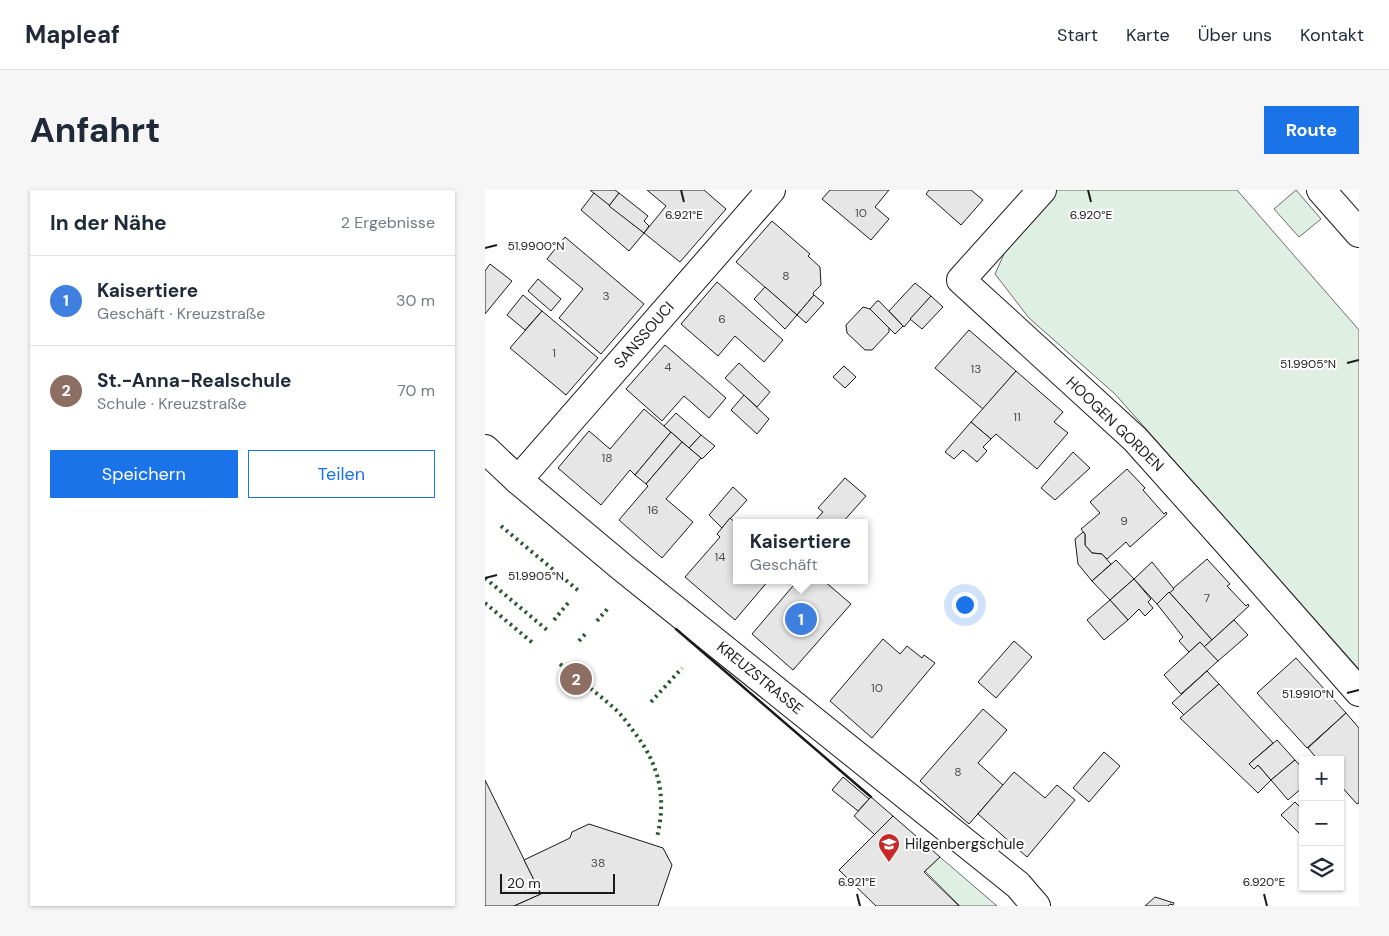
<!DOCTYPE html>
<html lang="de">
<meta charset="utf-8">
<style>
:root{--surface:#fff;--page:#f6f6f7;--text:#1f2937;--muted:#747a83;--line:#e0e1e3;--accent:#1a73e8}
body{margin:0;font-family:"DM Sans",sans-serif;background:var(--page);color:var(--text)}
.controls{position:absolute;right:15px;bottom:15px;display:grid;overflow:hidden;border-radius:0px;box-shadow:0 1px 4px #0004}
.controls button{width:45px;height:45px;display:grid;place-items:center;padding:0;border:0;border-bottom:1px solid var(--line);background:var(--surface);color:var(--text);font:25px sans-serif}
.scale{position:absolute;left:15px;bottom:12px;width:115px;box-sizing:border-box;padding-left:5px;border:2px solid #1a1a1a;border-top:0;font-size:14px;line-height:18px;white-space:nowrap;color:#1a1a1a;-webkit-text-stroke:4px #fff;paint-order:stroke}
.you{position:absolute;left:479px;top:414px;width:18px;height:18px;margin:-12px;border:4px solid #fff;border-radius:50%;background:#1a73e8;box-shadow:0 0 0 8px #1a73e833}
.badge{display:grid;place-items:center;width:32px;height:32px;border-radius:50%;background:var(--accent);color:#fff;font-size:16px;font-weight:700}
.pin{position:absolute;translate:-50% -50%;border:2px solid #fff;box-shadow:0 1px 5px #0006}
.popup{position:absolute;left:248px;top:329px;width:135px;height:65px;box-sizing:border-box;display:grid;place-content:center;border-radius:0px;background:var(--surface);filter:drop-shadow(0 1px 4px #0005);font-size:16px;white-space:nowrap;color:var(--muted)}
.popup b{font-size:19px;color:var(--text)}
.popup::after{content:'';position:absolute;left:50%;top:100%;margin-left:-10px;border:10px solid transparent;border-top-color:var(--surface)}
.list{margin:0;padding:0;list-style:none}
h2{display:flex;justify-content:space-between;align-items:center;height:65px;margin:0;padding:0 20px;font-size:21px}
h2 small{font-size:16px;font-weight:400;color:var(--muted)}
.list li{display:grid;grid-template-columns:32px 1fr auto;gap:15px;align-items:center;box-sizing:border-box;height:90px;padding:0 20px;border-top:1px solid var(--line)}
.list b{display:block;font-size:19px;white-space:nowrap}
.list p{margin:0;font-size:16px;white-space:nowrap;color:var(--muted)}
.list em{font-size:16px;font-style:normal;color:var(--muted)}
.actions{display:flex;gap:10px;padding:15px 20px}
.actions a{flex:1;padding:11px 0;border:1px solid var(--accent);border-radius:0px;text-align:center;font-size:18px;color:var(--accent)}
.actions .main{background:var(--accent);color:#fff}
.icon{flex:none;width:28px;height:28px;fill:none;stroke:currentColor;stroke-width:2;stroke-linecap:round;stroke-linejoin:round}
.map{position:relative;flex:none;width:874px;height:716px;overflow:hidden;border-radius:0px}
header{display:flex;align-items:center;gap:30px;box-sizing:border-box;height:70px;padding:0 25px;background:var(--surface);border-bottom:1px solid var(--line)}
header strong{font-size:24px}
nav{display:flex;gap:28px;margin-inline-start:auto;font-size:18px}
.intro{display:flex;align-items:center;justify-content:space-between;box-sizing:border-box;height:120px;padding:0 30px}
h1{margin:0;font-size:35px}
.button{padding:12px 22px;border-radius:0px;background:var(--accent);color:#fff;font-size:18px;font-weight:700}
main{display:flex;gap:30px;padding:0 30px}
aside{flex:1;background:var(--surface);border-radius:0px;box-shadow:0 1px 4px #0004}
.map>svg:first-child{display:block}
</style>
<header>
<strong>Mapleaf</strong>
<nav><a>Start</a><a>Karte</a><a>Über uns</a><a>Kontakt</a></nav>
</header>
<div class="intro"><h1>Anfahrt</h1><a class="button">Route</a></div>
<main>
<aside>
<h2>In der Nähe<small>2 Ergebnisse</small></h2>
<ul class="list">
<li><span class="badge" style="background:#3f7fe0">1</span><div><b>Kaisertiere</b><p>Geschäft · Kreuzstraße</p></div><em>30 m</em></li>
<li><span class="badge" style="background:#8d6e63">2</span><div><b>St.-Anna-Realschule</b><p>Schule · Kreuzstraße</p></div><em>70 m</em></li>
</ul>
<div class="actions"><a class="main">Speichern</a><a>Teilen</a></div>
</aside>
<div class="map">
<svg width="874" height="716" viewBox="0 0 874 716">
<rect width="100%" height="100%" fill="#fff"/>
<g fill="#e0efe3" stroke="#6a6a6a">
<polygon points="568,0 752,0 874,140 874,479 630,204 544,128 510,84 528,44"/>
<polygon points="811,0 836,29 814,47 789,19"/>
<polygon points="455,667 512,716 475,716 440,681"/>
</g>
<g fill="#e6e6e6" stroke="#1a1a1a">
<polygon points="105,0 130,0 134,3 124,16"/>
<polygon points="162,0 219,0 241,19 195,72 159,43 181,16"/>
<polygon points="345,0 404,0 390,17 404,29 386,50 337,9"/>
<polygon points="444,0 486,0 498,10 476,35 441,4"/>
<polygon points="109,3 159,43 144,61 96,20"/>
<polygon points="134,3 163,26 159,31 164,36 159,43 124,16"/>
<polygon points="287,31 325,64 323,66 335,77 336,95 328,103 329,105 312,125 251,72"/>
<polygon points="80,47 159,114 116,164 74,128 98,99 62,69"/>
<polygon points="5,74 27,91 0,124 0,81"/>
<polygon points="53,89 76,109 66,121 43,101"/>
<polygon points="232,92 298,150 279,172 250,146 233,166 196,134"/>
<polygon points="430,93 446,106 419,137 404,121"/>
<polygon points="280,97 312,125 300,139 269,109"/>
<polygon points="38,105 57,121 40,140 22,125"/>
<polygon points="329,105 339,113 321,133 312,125"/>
<polygon points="446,106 458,117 437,139 425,129"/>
<polygon points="392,111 394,111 418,136 410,144 385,119"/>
<polygon points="378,117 385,119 404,138 404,142 387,160 380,160 362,143 361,135"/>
<polygon points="57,121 113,168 81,205 25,158"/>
<polygon points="484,140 531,181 498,219 450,178"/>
<polygon points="180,155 241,208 224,228 199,206 177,231 141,199"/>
<polygon points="254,173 285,202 272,217 240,188"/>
<polygon points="359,176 371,187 360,198 348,187"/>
<polygon points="531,181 578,222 569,232 583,243 552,279 511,244 506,249 486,232"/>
<polygon points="259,205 284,229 272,244 246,220"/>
<polygon points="159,219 186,242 150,285 145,280 116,315 73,278 104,241 125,259"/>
<polygon points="191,223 216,245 204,258 179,236"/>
<polygon points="486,232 506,249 498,257 502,261 492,272 478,260 469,269 460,262"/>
<polygon points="186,242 197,252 161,294 150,285"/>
<polygon points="216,245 230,256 217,269 204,258"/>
<polygon points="197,252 216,268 181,309 208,332 177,368 134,330 163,296 161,294"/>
<polygon points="588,262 605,278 570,310 556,298"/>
<polygon points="642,279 660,298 658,300 679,324 681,322 682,324 645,357 641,352 622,369 617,364 607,363 600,355 600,344 596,339 615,323 605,312"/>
<polygon points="360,288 381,306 357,333 328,333 338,322 333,318"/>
<polygon points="248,297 262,310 237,338 224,325"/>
<polygon points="245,328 252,334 252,390 284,390 250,430 200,387 235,347 232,344"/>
<polygon points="598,342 600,344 600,355 607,363 617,364 626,374 607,391 593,374 590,349"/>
<polygon points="722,369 745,394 742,396 761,416 763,414 764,416 727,450 684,402"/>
<polygon points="631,370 649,389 625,410 607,391"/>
<polygon points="667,372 689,399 672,414 649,389"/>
<polygon points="649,389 666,409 663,412 668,418 660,426 654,419 643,430 625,410"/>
<polygon points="313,390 338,390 366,414 308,480 267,444"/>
<polygon points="684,402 727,450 719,457 715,452 704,462 694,451 698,447 672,414"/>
<polygon points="625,410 643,430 619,450 602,430"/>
<polygon points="749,430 763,445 733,471 719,457"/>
<polygon points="398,449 415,464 422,456 437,468 439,465 450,473 387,548 345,511"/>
<polygon points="529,451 547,467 511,508 493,492"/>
<polygon points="715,452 733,471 696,504 679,485"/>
<polygon points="811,468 861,523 822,558 772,503"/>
<polygon points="722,481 734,494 699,525 687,513"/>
<polygon points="734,494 788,553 764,574 769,579 773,575 786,590 773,603 695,528"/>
<polygon points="498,519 522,540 493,573 518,595 484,634 435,591"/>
<polygon points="861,523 874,538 874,613 872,614 855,595 855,570 833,570 823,558"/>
<polygon points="792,550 810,570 786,590 773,575 769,579 764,574"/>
<polygon points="619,562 635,576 604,612 588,598"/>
<polygon points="810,570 818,579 818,597 803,610 786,590"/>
<polygon points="529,582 560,608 572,595 590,610 542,667 493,624"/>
<polygon points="358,587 384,609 373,621 347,600"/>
<polygon points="0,590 56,704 29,716 0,716"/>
<polygon points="386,607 408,626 390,645 369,626 384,609"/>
<polygon points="810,612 818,620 818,647 796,625"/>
<polygon points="408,626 455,667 439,682 474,716 391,716 354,680"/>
<polygon points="104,634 178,658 187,675 173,716 29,716 56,704 39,670 85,648 87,642"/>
<polygon points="670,707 689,713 688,715 685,714 683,716 660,716"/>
</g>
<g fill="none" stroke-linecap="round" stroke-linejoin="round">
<g stroke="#1a1a1a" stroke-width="30">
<g id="street">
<polyline points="557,0 476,90 650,249 743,353 874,502"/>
<polyline points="836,0 874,43"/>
<polyline points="0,259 33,290 138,378 533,695 551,716"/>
<polyline points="33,290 286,0"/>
</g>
</g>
<use href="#street" stroke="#fff" stroke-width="28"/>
<g stroke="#2b5a34" stroke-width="4" stroke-dasharray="2.5 4" stroke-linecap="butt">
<polyline points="16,336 95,402"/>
<polyline points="0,388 62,440"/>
<polyline points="0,413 49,454"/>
<polyline points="69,430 83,413"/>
<polyline points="112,431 124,417"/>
<polyline points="94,451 102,442"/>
<path d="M75 474C93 489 112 503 129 518 137 525 143 534 149 542 174 574 182 607 172 647"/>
<polyline points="166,512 197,478"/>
</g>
<polyline stroke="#1a1a1a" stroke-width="2.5" points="191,439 386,607"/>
</g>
<path fill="none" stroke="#1a1a1a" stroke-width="2" d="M196 0 199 12M603 0 606 12M0 58 12 55M862 173 874 170M0 388 12 385M862 503 874 500M372 704 375 716M779 704 782 716"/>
<defs>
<g id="school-pin" transform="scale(1.125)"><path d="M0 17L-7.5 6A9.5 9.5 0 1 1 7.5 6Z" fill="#c62828" stroke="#fff"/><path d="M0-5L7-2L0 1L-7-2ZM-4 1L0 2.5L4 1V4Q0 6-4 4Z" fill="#fff"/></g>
</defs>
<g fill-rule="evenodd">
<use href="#school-pin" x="404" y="654"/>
</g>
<g text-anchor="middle" stroke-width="4" stroke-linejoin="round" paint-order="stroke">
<g font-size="12" fill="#4d4d4d">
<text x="376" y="27">10</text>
<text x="301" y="90">8</text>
<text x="121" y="110">3</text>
<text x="237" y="133">6</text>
<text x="69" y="167">1</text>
<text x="183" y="181">4</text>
<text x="491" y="183">13</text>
<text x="532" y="231">11</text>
<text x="122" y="272">18</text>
<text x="168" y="324">16</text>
<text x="639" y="335">9</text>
<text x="235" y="371">14</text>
<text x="722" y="412">7</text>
<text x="392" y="502">10</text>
<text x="473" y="586">8</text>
<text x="113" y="677">38</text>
</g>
<g font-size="15" fill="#1a1a1a" stroke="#fff">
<text transform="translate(159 145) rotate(-49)" y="5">SANSSOUCI</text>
<text transform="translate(630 234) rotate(44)" y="5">HOOGEN GORDEN</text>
<text transform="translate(275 488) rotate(39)" y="5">KREUZSTRASSE</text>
</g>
<g font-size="15" fill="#1a1a1a" stroke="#fff" text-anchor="start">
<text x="420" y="659">Hilgenbergschule</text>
</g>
</g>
<g font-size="12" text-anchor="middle" fill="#1a1a1a" stroke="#fff" stroke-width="4" stroke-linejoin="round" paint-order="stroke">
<text x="199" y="29">6.921°E</text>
<text x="606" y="29">6.920°E</text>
<text x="51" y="60">51.9900°N</text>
<text x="823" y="178">51.9905°N</text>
<text x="51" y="390">51.9905°N</text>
<text x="823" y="508">51.9910°N</text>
<text x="372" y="696">6.921°E</text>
<text x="779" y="696">6.920°E</text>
</g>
</svg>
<div class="controls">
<button>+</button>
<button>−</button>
<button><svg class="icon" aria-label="layers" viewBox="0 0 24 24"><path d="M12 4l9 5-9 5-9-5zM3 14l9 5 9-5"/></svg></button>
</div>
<div class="scale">20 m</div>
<div class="you"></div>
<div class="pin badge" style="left:316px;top:429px;background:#3f7fe0">1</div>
<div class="popup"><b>Kaisertiere</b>Geschäft</div>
<div class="pin badge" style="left:91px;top:489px;background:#8d6e63">2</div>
</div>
</main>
